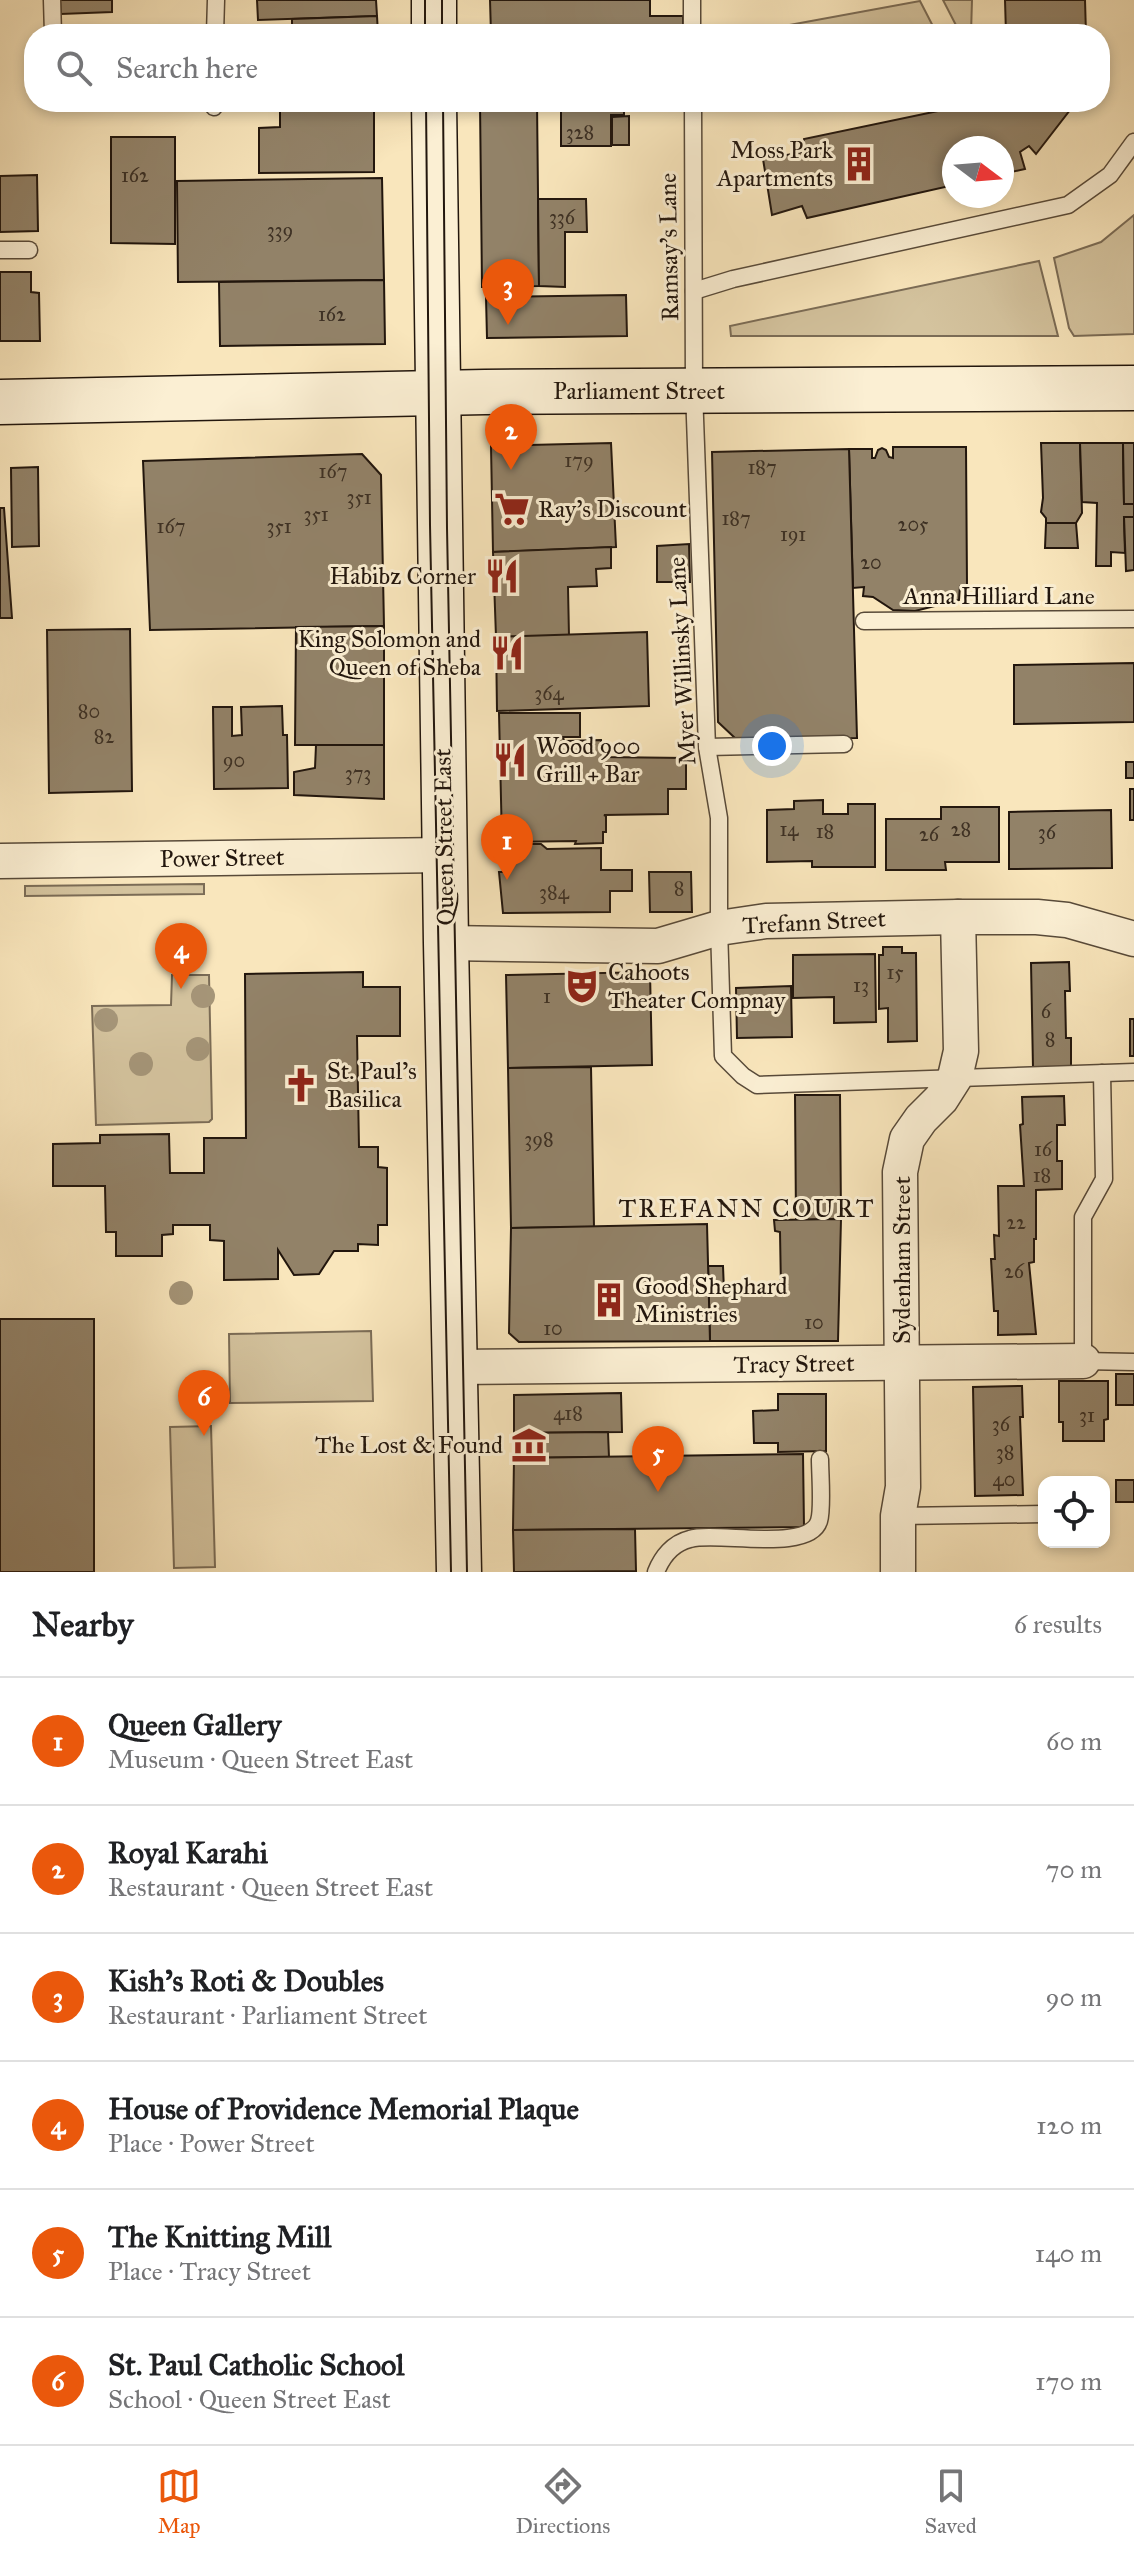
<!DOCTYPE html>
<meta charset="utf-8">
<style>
:root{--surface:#fff;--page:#f2f2f2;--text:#202124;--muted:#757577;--line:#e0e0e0;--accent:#ea580c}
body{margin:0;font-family:"IM FELL Great Primer",serif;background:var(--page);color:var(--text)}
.controls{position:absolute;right:24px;bottom:24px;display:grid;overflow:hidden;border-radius:16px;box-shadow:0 4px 12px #0003}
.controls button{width:72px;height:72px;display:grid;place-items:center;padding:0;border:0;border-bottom:2px solid var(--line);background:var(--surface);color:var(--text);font:40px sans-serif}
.compass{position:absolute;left:942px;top:136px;width:72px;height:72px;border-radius:50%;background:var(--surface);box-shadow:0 4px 12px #0003;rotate:106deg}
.you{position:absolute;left:772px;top:746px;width:28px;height:28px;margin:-20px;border:6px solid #fff;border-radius:50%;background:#1a73e8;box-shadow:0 0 0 12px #1a73e833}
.badge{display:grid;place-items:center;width:52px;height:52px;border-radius:50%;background:var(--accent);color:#fff;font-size:26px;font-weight:700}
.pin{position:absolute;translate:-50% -66px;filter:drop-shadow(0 2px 4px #0008)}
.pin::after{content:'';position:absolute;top:42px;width:28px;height:24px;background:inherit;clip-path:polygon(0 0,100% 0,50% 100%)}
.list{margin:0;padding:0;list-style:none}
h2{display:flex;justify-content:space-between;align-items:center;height:104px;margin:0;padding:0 32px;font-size:34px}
h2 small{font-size:26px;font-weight:400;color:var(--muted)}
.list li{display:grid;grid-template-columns:52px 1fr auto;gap:24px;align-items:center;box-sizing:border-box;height:128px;padding:0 32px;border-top:2px solid var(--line)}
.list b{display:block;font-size:30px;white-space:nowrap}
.list p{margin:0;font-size:26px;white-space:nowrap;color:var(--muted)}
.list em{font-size:26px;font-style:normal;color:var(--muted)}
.icon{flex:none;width:44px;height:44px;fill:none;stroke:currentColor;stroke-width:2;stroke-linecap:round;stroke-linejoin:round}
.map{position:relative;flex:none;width:1134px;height:1572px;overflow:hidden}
.search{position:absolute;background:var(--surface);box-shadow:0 4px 12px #0003;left:24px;right:24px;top:24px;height:88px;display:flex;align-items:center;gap:20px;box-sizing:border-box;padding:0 28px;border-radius:32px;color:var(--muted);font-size:30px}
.sheet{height:872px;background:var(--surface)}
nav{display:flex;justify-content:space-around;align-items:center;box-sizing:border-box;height:112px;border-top:2px solid var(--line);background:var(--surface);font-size:22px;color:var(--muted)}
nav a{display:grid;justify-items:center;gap:4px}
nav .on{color:var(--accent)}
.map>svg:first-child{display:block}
</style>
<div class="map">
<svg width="1134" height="1572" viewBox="0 0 1134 1572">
<rect width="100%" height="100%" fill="#f9e6bc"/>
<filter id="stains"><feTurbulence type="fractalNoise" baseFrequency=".0025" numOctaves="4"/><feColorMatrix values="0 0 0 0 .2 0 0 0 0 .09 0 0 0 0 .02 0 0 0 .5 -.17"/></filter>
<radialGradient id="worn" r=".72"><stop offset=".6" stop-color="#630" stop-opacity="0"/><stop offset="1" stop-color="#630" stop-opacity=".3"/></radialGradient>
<g fill="#d4c39e" stroke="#7b6c56" stroke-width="2">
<polygon points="943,0 972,0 971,34 960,33"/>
<polygon points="920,1 937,34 762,34 762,30"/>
<polygon points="1134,215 1134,334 1074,336 1069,328 1054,258 1101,242"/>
<polygon points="1039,261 1058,336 731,336 730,326"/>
<polygon points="204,884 204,894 25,896 25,886"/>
<polygon points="172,975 209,975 212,1119 209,1122 96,1125 92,1006 171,1005"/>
<polygon points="371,1331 373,1401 230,1403 229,1334"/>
<polygon points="211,1426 215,1567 174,1568 170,1427"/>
</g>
<g fill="#928268" stroke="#22160d" stroke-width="2">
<polygon points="60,0 112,0 112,12 61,14"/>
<polygon points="257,0 376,0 377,16 258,20"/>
<polygon points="490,0 650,0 650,16 683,16 683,34 491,34"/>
<polygon points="1005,0 1085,0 1086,34 1006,34"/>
<polygon points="377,16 378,34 292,34 292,19"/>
<polygon points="109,102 130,102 130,108 109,107"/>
<polygon points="307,102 374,102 374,172 259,173 259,128 280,127 280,106 307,106"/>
<polygon points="480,102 537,102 539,286 482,287"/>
<polygon points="561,102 624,102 624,115 611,115 611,146 561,146"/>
<polygon points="981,102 1063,102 1070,110 1036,154 1029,146 1020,152 1025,169 1002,174 1002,148 954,148 954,185 807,218 802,206 772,215 763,159 804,152 804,139"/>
<polygon points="629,116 629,145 612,145 612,117"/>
<polygon points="111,137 175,137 175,244 111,243"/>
<polygon points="37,175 38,231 0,232 0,176"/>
<polygon points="382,178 384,280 178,282 177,181"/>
<polygon points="538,199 586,199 587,232 565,232 565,287 539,286"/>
<polygon points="0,272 31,272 31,292 39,293 40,341 0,341"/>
<polygon points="384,280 385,344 220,346 219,282"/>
<polygon points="626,295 627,336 487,338 486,297"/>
<polygon points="611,443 616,547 493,552 491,446"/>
<polygon points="1041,443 1080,443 1082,513 1076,523 1046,523 1046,518 1041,512 1043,498"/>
<polygon points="1080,443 1123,443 1124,504 1134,504 1134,517 1124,517 1125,553 1111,552 1111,566 1096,566 1097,503 1082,502"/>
<polygon points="1123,443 1134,443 1134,504 1124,504"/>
<polygon points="893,447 966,447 967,586 960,586 959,600 915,611 893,610 873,597 863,596 864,587 853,588 849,449 872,449 872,458 875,458 878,450 882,448 886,450 889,457 893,458"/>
<polygon points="849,449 857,738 736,739 718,722 712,452"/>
<polygon points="362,454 381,475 384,626 150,630 143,461"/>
<polygon points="38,467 39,546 12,547 11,468"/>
<polygon points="0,508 4,508 12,618 0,618"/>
<polygon points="1124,517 1134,517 1134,570 1126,571"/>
<polygon points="1046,523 1076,523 1078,548 1045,548"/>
<polygon points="689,544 690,582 657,582 657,546"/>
<polygon points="611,547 611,568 596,569 597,586 568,587 569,636 496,637 493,552"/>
<polygon points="384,626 384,745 295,745 296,627"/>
<polygon points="130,629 132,791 49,793 47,630"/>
<polygon points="647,632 649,706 497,711 496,637"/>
<polygon points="1134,663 1134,722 1014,724 1014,665"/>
<polygon points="282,706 283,735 287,735 288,788 214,789 213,707 232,707 232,736 242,735 241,707"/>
<polygon points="499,713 580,713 580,737 563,737 564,741 601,740 602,757 686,758 686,789 668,789 668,814 604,815 606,816 606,832 603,832 603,843 575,844 576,841 502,842"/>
<polygon points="316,745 384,745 384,799 294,795 294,772 315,768"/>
<rect x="1126" y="762" width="8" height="16"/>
<rect x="1130" y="789" width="4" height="31"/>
<polygon points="823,800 823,814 848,814 848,804 875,804 875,867 812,867 812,861 767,862 767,810 794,809 794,801"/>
<polygon points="941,807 999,807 999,862 945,862 946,870 886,870 886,819 941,819"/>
<polygon points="1111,810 1112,868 1009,869 1009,812"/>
<polygon points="502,844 541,844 547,849 601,848 601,870 632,870 632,891 610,891 610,912 503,913 499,872 503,872"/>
<polygon points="649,872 691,872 692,912 650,912"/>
<polygon points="883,947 902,947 902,953 916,953 917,1041 888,1042 888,1008 879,1009 879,955 883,955"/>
<polygon points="875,954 876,1022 834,1023 834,997 793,998 793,955"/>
<polygon points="1069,962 1070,991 1065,991 1066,1038 1071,1038 1071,1067 1033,1068 1031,963"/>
<polygon points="363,972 363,987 400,987 400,1036 357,1036 359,1147 378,1147 378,1167 387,1168 387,1225 378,1225 378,1245 358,1244 358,1251 334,1251 319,1274 294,1275 278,1250 278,1279 224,1280 224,1241 210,1240 210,1225 173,1225 173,1234 162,1235 162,1256 116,1256 116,1232 106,1232 105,1186 53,1186 53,1144 100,1143 100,1135 169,1134 170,1173 204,1173 204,1138 246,1138 245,974"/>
<polygon points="650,972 652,1065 508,1068 506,975"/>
<polygon points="791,986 792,1037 737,1038 736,988"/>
<rect x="1130" y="1019" width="4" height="37"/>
<polygon points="591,1067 594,1227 511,1228 508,1068"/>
<polygon points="795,1095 840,1095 841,1219 796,1220"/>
<polygon points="1064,1096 1065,1125 1057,1125 1057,1161 1062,1161 1062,1189 1036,1190 1036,1239 1034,1239 1034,1262 1029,1263 1036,1334 998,1335 998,1311 994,1311 991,1259 995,1259 994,1235 999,1236 998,1186 1024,1186 1020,1125 1023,1124 1022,1097"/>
<polygon points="841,1219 838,1341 710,1341 708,1266 723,1266 724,1291 781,1290 780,1232 775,1231 774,1220"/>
<polygon points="707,1224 710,1341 519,1342 509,1333 511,1228"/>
<rect x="0" y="1319" width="94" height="253"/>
<rect x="1116" y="1374" width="18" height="31"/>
<polygon points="1059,1381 1108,1381 1108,1419 1104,1420 1104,1441 1063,1441 1063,1422 1059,1422"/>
<polygon points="1022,1386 1023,1417 1020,1417 1023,1495 975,1496 973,1387"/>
<polygon points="621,1393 622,1432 514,1433 514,1395"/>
<polygon points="778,1394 826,1394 826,1451 778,1452 778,1443 754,1443 753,1411 778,1410"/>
<polygon points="608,1432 609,1457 514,1458 514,1433"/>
<polygon points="803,1454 804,1527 513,1530 514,1458"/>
<rect x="1116" y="1480" width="18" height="22"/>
<polygon points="635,1529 636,1571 514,1572 513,1530"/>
</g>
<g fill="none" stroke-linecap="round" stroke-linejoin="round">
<g stroke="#584a39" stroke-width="19">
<g id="lane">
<polyline points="52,0 53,34"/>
<polyline points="692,0 692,34"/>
<polyline points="215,34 216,0"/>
<polyline points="693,102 694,391 707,747 719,818 719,928 723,1056 743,1076 757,1085 1134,1072"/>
<polyline points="214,107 215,102"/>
<polyline points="0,250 29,250"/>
<polyline points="694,291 733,279 1068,205 1110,175 1134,142"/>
<polyline points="864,621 1134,619"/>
<polyline points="707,747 844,744"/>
<polyline points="1102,1073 1104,1179 1083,1217 1083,1361 1134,1362"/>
<polyline points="898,1516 1044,1514"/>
<path d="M656 1572C662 1557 673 1543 690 1539 716 1531 809 1553 819 1521 823 1509 820 1474 820 1459"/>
</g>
</g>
<g stroke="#584a39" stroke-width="37">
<g id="street">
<polyline points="0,861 445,855"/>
<polyline points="446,943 658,946 719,928 766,921 958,917 1037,917 1067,920 1134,939"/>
<polyline points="454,1367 1083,1361"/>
<polyline points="898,1572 898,1516 903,1487 900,1172 907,1139 921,1119 941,1099 955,1077 961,1051 958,917"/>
</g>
</g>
<g stroke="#22160d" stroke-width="47">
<g id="secondary">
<polyline points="434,0 434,34"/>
<polyline points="434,102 446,943 459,1572"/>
<polyline points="0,402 485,392 1134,388"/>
</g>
</g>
<use href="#lane" stroke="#fbefd3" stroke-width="16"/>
<use href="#street" stroke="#fbefd3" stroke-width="34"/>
<use href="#secondary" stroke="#fbefd3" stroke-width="44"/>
<g stroke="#22160d" stroke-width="2">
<polyline points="425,0 425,34"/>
<polyline points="442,0 442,34"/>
<polyline points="426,102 430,525 451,1572"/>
<polyline points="443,102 447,528 467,1572"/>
</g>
</g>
<g fill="#a59578">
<circle cx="203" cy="996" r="12"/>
<circle cx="106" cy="1020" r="12"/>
<circle cx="198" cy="1049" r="12"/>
<circle cx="141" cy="1064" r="12"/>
<circle cx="181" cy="1293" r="12"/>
</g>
<defs>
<g id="building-bare" transform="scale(2.76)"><path d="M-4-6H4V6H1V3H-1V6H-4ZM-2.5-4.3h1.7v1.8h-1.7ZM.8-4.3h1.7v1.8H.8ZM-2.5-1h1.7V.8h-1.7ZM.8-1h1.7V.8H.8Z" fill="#8f2418" stroke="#fbefd3" stroke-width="2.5" paint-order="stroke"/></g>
<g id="supermarket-bare" transform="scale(2.76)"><path d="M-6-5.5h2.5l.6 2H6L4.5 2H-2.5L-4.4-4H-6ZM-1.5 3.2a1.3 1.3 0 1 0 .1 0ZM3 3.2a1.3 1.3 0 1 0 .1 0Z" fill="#8f2418" stroke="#fbefd3" stroke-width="2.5" paint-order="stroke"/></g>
<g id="restaurant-bare" transform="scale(2.76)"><path d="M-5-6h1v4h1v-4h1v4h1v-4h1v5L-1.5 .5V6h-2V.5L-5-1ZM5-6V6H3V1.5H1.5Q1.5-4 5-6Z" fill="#8f2418" stroke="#fbefd3" stroke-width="2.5" paint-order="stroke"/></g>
<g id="theatre-bare" transform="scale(2.76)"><path d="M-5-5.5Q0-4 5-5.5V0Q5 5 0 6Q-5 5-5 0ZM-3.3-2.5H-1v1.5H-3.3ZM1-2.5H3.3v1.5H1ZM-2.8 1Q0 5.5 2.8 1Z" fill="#8f2418" stroke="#fbefd3" stroke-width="2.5" paint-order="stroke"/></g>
<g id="church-bare" transform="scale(2.76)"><path d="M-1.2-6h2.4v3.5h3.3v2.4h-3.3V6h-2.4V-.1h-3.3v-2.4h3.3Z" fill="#8f2418" stroke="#fbefd3" stroke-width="2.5" paint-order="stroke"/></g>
<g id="museum-bare" transform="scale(2.76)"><path d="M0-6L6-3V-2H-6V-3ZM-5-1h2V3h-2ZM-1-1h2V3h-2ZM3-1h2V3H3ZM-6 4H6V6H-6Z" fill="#8f2418" stroke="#fbefd3" stroke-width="2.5" paint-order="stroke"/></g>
</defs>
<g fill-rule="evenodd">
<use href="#building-bare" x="859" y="164"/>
<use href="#supermarket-bare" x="512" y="509"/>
<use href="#restaurant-bare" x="502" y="576"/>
<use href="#restaurant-bare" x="507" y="653"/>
<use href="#restaurant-bare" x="510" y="760"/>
<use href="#theatre-bare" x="582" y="986"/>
<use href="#church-bare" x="301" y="1085"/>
<use href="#building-bare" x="609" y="1300"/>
<use href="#museum-bare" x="529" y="1445"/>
</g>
<g text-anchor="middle" stroke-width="6" stroke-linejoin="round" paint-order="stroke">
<g font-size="20" fill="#3e3124">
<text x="580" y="139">328</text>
<text x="135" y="182">162</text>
<text x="562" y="224">336</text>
<text x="280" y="237">339</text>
<text x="332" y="321">162</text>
<text x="579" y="467">179</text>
<text x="762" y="474">187</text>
<text x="333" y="478">167</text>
<text x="359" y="504">351</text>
<text x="316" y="521">351</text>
<text x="736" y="525">187</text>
<text x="913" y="531">205</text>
<text x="171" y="533">167</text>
<text x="279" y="533">351</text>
<text x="793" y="541">191</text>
<text x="871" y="569">20</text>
<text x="549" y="700">364</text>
<text x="89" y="718">80</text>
<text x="104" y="743">82</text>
<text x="234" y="767">90</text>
<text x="358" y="780">373</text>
<text x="789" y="836">14</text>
<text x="961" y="836">28</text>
<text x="825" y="838">18</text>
<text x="1047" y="839">36</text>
<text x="929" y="841">26</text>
<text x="679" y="895">8</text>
<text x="554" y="899">384</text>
<text x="895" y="979">15</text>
<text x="861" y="992">13</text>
<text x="547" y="1003">1</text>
<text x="1046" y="1018">6</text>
<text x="1050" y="1046">8</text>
<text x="539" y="1146">398</text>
<text x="1043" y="1156">16</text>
<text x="1042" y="1182">18</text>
<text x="1016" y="1229">22</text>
<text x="1014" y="1278">26</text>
<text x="814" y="1329">10</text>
<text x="553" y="1335">10</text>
<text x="568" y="1420">418</text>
<text x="1087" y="1422">31</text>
<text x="1001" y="1431">36</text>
<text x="1005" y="1459">38</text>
<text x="1004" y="1486">40</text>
</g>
<g font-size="24" fill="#22160d" stroke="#fbefd3" text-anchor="start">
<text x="833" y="158" text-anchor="end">Moss Park<tspan x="833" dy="28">Apartments</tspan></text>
<text x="538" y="517">Ray’s Discount</text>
<text x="476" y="584" text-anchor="end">Habibz Corner</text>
<text x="481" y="647" text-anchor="end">King Solomon and<tspan x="481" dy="28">Queen of Sheba</tspan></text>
<text x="536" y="754">Wood 900<tspan x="536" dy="28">Grill + Bar</tspan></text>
<text x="608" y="980">Cahoots<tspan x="608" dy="28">Theater Compnay</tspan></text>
<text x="327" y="1079">St. Paul's<tspan x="327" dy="28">Basilica</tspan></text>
<text x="635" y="1294">Good Shephard<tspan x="635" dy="28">Ministries</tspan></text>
<text x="503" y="1453" text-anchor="end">The Lost &amp; Found</text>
</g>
<g font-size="24" fill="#22160d" stroke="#fbefd3">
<text transform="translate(669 247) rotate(-91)" y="8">Ramsay's Lane</text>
<text x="639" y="399">Parliament Street</text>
<text x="999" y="604">Anna Hilliard Lane</text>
<text transform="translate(682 661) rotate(-93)" y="8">Myer Willinsky Lane</text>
<text transform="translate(444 837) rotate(-91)" y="8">Queen Street East</text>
<text transform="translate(222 858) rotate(-1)" y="8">Power Street</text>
<text transform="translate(814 922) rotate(-3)" y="8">Trefann Street</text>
<text transform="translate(902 1260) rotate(-90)" y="8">Sydenham Street</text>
<text transform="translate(794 1364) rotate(-1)" y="8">Tracy Street</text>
</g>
<g font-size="26" letter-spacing="2" fill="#22160d" stroke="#fbefd3">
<text x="747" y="1217">TREFANN COURT</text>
</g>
</g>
<rect width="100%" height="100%" filter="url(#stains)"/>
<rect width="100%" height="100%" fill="url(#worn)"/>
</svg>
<div class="controls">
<button><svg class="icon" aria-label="locate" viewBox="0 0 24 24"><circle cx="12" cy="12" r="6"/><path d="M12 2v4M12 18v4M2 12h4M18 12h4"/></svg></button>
</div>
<svg class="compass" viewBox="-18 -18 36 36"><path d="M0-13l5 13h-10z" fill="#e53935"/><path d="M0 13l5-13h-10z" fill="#757577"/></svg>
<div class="you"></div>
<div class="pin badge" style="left:507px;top:880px">1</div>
<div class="pin badge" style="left:511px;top:470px">2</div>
<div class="pin badge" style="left:508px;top:325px">3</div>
<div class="pin badge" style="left:181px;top:989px">4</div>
<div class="pin badge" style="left:658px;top:1492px">5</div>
<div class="pin badge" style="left:204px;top:1436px">6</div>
<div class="search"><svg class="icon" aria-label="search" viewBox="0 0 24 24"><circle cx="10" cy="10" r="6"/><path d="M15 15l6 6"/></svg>Search here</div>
</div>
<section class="sheet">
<h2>Nearby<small>6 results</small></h2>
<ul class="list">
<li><span class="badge">1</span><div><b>Queen Gallery</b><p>Museum · Queen Street East</p></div><em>60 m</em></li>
<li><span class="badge">2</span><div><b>Royal Karahi</b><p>Restaurant · Queen Street East</p></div><em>70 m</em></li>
<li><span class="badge">3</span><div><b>Kish's Roti &amp; Doubles</b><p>Restaurant · Parliament Street</p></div><em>90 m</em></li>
<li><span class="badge">4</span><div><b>House of Providence Memorial Plaque</b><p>Place · Power Street</p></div><em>120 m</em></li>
<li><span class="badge">5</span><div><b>The Knitting Mill</b><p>Place · Tracy Street</p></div><em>140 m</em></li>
<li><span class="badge">6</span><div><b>St. Paul Catholic School</b><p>School · Queen Street East</p></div><em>170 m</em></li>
</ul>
</section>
<nav>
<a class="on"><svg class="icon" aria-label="map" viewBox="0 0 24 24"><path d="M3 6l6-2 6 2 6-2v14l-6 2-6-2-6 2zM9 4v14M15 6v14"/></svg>Map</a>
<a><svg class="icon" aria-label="directions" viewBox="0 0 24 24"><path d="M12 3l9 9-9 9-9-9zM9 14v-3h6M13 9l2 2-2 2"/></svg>Directions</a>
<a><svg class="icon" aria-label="saved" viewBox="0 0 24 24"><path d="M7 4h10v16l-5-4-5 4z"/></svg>Saved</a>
</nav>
